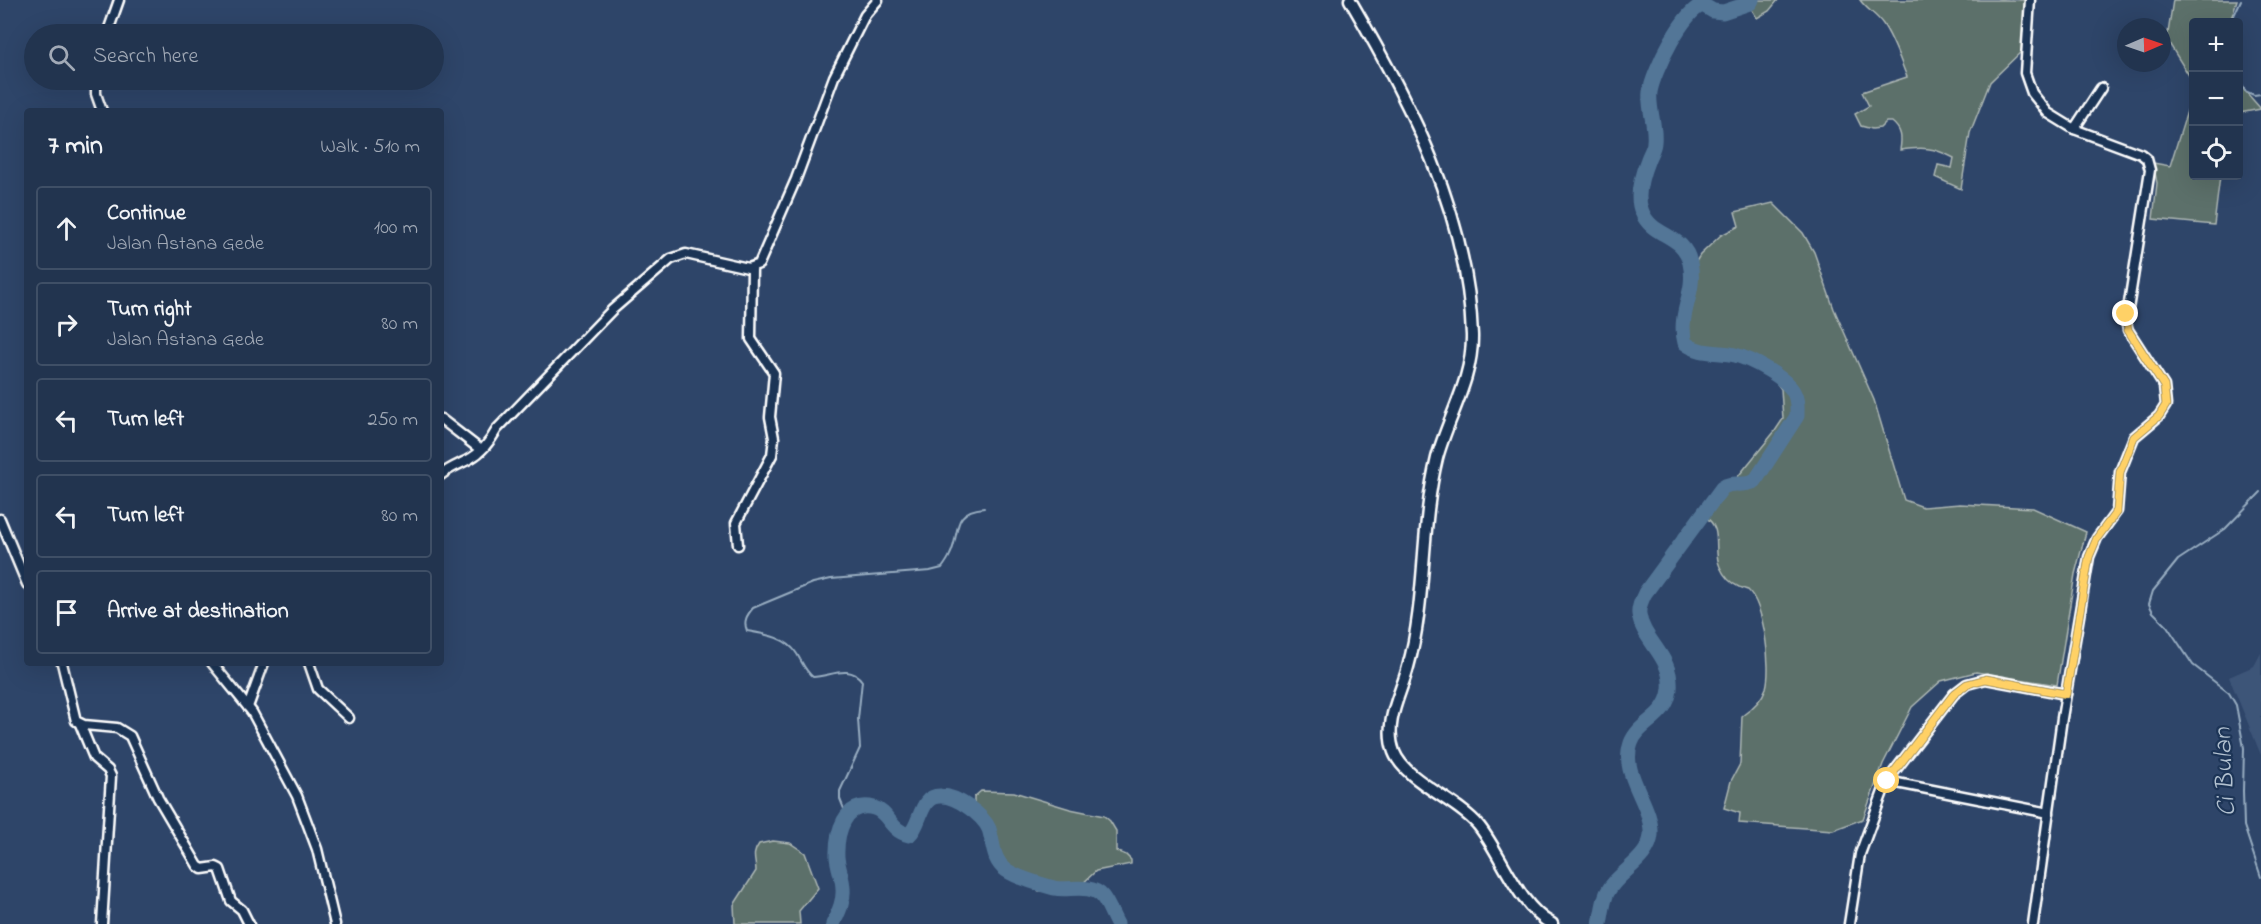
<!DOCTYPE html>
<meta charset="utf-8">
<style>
:root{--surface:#22344f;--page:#2e3f59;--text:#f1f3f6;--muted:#a2aab7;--line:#3f4f66}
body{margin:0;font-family:"Indie Flower",sans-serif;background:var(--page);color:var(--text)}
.controls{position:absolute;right:18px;top:18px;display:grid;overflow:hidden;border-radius:6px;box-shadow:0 6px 24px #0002}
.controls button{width:54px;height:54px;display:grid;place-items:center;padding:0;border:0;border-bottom:2px solid var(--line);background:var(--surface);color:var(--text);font:30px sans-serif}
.compass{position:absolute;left:2117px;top:18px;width:54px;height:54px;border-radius:50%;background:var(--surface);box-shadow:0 6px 24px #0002;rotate:88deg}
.stop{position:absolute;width:18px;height:18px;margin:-14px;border:4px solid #ffd166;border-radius:50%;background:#fff}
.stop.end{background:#ffd166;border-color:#fff;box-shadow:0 2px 6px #0008}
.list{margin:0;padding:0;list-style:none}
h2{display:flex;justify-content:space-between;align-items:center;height:78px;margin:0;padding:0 24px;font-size:26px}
h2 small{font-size:20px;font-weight:400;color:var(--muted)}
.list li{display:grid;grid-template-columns:39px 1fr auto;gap:18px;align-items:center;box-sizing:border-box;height:84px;margin:0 12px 12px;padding:0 12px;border:2px solid var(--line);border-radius:6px}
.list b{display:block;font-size:22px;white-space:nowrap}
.list p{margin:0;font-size:20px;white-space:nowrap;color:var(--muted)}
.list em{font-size:20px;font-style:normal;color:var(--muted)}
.icon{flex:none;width:33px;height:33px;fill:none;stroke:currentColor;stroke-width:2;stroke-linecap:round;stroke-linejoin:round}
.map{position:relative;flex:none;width:2261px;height:924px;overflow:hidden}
.search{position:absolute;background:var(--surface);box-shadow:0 6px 24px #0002;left:24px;top:24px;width:420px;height:66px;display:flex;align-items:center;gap:15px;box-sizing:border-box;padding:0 21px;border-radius:33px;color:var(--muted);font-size:22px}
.panel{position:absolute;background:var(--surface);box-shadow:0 6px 24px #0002;left:24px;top:108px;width:420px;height:558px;border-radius:6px}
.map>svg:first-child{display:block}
</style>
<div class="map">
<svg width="2261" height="924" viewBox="0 0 2261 924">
<rect width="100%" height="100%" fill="#2e4569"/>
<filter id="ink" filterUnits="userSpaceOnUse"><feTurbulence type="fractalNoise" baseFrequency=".0167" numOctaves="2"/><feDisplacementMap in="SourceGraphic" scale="12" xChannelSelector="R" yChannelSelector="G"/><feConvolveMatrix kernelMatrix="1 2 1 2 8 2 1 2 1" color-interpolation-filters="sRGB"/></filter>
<g filter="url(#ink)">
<polygon fill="#3e5478" points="2261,653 2261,755 2229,677 2254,666"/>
<g fill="#5b6f6a" stroke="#adb7b4" stroke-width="1.5">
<polygon points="1746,0 1778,0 1769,11 1757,18"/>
<path d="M1860 0H2032L2023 50 1990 82 1970 133 1961 189 1935 177 1938 165 1952 168 1954 158C1933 147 1923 147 1900 150 1902 138 1902 130 1892 122H1886L1880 128 1872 129 1861 126 1855 114 1869 106 1862 92 1907 77C1900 60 1894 40 1883 24 1876 14 1867 10 1860 0Z"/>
<polygon points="2173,0 2237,0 2230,22 2194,22 2193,82 2167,40"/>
<polygon points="2239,84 2261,109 2239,113"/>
<polygon points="2193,92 2194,176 2220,176 2214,225 2153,219 2157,183 2153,163 2170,166"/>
<path d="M1773 203 1803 233 1814 252 1834 309 1874 400 1904 500 1923 507 1960 504 2033 508 2086 532 2075 574 2057 685 1976 672 1941 681 1912 707 1883 764 1863 819 1833 830 1739 823 1740 813 1724 808 1731 781 1740 764 1742 716C1752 709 1762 700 1766 688 1772 668 1764 604 1748 590 1747 590 1740 587 1739 587 1730 583 1724 576 1720 567 1712 551 1724 528 1705 517L1775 431 1783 419 1781 389 1761 362 1734 349 1702 351 1682 336 1680 308 1694 265 1700 255 1721 235 1739 226 1735 212Z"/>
<polygon points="981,791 1014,792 1070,809 1104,816 1110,821 1116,831 1116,851 1126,855 1131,860 1131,864 1096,871 1082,884 1059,891 1039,891 1022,882 1016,872 1006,867 996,847 991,824 974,806 974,797"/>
<path d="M773 841 790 843 805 853 818 888 799 911 800 924H735L734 905 756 871C756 860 751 855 759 844Z"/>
</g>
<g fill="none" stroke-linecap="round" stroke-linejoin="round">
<g stroke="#98adc1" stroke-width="2">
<polyline points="2231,22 2241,0"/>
<polyline points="2238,75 2245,91 2254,95 2261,94"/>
<polyline points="2261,492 2225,529 2178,560 2153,591 2149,604 2153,612 2167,626 2193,665 2229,693 2236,705 2244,748 2243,791 2244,826 2261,877"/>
<path d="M846 814 840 799V791L860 748 858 719 862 681C850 664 831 676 813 677 805 671 802 662 797 654 787 637 764 634 747 631 743 621 747 615 753 608L813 583 831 579 930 571 942 568C945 564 948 560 950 555 961 533 950 511 984 508"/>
</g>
<g stroke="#537697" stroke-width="15">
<path d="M833 924C838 913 844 902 843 889 843 878 838 868 837 857 836 834 844 800 874 808 889 812 889 830 909 835 922 824 919 795 941 796 957 796 983 815 989 829 994 844 992 860 1006 870 1018 878 1039 884 1054 888 1068 891 1091 883 1102 896 1108 903 1112 915 1117 924"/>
<path d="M1600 924C1602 914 1603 902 1607 893 1617 872 1649 860 1651 835 1653 804 1619 774 1631 743 1639 721 1667 718 1670 689 1673 656 1642 641 1639 614 1638 607 1642 599 1645 593L1722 488C1733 480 1742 488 1755 481L1797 416C1797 407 1798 401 1794 393 1787 378 1751 359 1735 355 1718 351 1700 355 1685 343 1677 312 1697 294 1690 263 1684 233 1652 238 1642 212 1635 197 1642 174 1648 159 1650 153 1654 148 1654 142 1656 125 1648 109 1650 92 1653 72 1684 9 1703 5L1713 11 1723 12 1750 3 1752 0"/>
</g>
<g stroke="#fff" stroke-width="13">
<g id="minor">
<polyline points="2030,0 2025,73 2032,93 2048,113 2074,129 2141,154 2147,159 2150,170 2126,322 2128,330 2164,386 2166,405 2159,416 2134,437 2120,472 2117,511 2097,538 2089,557 2062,718 2033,924"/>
<polyline points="107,34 119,0"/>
<polyline points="96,80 96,94 102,111"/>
<polyline points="2074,129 2101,88"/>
<polyline points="441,419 481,450"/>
<path d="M441 475C450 467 461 464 471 458 482 452 491 440 497 429L612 310 671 259 686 254 748 268 759 264 796 179 834 77 865 15 878 0"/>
<polyline points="0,519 27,584"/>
<polyline points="738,545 736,523 772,455 774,438 770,417 774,373 751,339 752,268"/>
<polyline points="62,663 76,721 84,725 117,728 130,736 158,798 198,866 202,869 216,867 220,869 231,901 242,910 249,924"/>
<polyline points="212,663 252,712 297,796 317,849 335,924"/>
<polyline points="309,663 318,689 349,718"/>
<polyline points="248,707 264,663"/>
<polyline points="80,724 94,758 108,770 111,776 102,924"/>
<polyline points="1887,781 2049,813"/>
<polyline points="1849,924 1860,854 1887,781 1954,694 1967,684 1986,679 2066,694"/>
</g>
</g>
<g stroke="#fff" stroke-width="15">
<path id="tertiary" d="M1350 0C1410 103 1468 213 1472 335 1473 379 1448 417 1437 458 1420 527 1427 599 1408 667 1401 694 1383 723 1394 752 1405 781 1459 801 1479 826 1502 855 1518 906 1552 924"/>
</g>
<use href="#minor" stroke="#1d3557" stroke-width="8"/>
<use href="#tertiary" stroke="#1d3557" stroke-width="10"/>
</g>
</g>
<g fill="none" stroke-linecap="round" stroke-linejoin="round" filter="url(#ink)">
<polyline stroke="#ffd166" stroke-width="8" points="1887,781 1954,694 1967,684 1986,679 2066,694 2089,557 2097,538 2117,511 2120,472 2134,437 2159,416 2166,405 2164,386 2128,330 2126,314"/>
</g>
<g text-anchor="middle" stroke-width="4.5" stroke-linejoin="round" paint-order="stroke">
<g font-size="26" font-style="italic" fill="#b2c1d0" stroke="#1d3557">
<text transform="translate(2223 772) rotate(-93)" y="9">Ci Bulan</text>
</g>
</g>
</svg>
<div class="controls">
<button>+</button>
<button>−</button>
<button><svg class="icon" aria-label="locate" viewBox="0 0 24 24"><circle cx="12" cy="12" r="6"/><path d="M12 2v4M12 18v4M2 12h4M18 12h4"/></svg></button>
</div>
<svg class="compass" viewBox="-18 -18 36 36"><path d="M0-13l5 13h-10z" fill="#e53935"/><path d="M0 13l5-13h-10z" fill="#a2aab7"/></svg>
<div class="stop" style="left:1887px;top:781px"></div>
<div class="stop end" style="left:2126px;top:314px"></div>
<div class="search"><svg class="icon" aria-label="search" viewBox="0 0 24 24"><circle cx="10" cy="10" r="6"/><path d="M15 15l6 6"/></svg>Search here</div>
<section class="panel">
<h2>7 min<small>Walk · 510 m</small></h2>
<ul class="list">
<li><svg class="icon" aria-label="ahead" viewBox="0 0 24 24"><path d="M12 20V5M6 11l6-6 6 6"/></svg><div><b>Continue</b><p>Jalan Astana Gede</p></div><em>100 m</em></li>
<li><svg class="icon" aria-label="right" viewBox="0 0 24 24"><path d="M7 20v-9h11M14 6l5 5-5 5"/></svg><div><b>Turn right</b><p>Jalan Astana Gede</p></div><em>80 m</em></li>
<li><svg class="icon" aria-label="left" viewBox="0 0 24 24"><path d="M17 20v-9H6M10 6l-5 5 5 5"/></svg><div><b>Turn left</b></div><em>250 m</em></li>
<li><svg class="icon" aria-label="left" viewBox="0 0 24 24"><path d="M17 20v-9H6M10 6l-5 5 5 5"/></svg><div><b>Turn left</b></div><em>80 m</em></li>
<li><svg class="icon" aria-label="arrive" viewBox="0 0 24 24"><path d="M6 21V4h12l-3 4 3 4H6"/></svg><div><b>Arrive at destination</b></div></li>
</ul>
</section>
</div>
